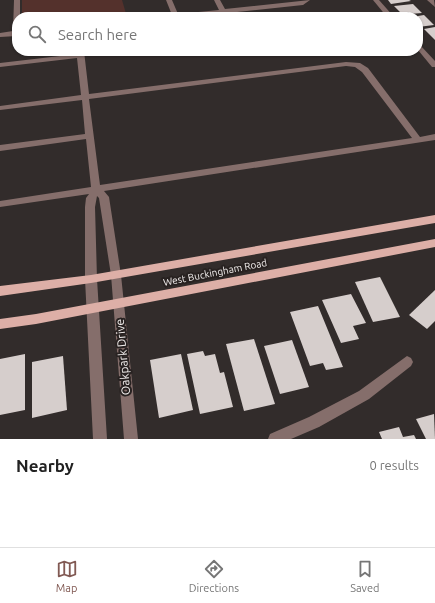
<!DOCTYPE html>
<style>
:root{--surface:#fff;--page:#f2f2f2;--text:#222;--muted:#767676;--line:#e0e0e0;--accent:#815953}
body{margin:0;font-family:Ubuntu,sans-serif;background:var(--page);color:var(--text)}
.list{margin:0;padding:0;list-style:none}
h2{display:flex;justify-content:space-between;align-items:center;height:52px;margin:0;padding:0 16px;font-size:17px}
h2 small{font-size:13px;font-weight:400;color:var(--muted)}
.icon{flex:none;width:22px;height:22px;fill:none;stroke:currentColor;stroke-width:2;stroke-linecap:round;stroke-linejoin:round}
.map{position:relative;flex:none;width:435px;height:439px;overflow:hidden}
.search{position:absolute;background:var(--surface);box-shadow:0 1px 3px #0004;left:12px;right:12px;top:12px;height:44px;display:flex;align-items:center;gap:10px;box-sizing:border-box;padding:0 14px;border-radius:16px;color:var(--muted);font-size:15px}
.sheet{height:108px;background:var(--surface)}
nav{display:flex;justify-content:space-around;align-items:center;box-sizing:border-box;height:56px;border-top:1px solid var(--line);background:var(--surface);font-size:11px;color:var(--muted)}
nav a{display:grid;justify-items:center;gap:2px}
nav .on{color:var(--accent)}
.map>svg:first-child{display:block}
</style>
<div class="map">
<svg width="435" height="439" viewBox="0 0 435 439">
<rect width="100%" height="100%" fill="#322c2b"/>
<polygon fill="#54312c" points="22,0 122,0 127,17 22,17"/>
<g fill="#d6cecc">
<polygon points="388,0 409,0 411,1 391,4"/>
<polygon points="413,4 422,13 410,14 408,12 401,13 394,6"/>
<polygon points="424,15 434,25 418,27 418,16"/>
<polygon points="435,27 435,40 424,29"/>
<polygon points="380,277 400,317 373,322 355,282"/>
<polygon points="435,290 435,321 427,329 409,315"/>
<polygon points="351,294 366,323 353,326 359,339 341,343 322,300"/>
<polygon points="318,306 343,367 326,370 323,363 310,366 290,312"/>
<polygon points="254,339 275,404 244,411 226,344"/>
<polygon points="292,340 309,387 280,394 264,346"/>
<polygon points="203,351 205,356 215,354 220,373 224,372 233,407 200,414 187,354"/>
<polygon points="25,354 25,410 0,415 0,359"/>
<polygon points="181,354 193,410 159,418 150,360"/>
<polygon points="63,356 67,410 32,418 32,362"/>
<polygon points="434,414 435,439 426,439 416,419"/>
<polygon points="399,427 403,437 414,435 416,439 382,439 379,432"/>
</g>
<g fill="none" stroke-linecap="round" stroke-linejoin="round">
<g fill="#856e6b" fill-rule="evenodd">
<polygon points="14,0 20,0 20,17 17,17 17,36 0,37 0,33 13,31"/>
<polygon points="166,0 172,0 178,14 219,10 214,0 220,0 225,9 310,0 303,5 190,17 169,17 172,15"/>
<polygon points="373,0 379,0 394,17 387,17"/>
<polygon points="427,0 434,0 435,7"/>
<polygon points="418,44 420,45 435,61 435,67 432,67 418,50"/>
<path d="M76 51H84L89 94 346 62 360 63 368 68 420 137 435 134V140L104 191 109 197 121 275 138 439H124L111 275 99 198 97 196 95 207 97 279 107 439H93L85 279V207L86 198 89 194 0 207V201L91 187 86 139 0 151V145L85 134 82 100 0 110V106L81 95 77 58 0 67V63L77 54ZM346 66 355 67 362 72 412 138 100 185 89 99Z"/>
<polygon points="407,356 411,358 413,362 411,366 369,399 319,427 291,439 268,439 270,434 309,417 359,391"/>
</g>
<g fill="#ddafa7" fill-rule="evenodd">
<polygon points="435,215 435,223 91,283 0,296 0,286 91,275"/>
<polygon points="435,239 435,247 36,324 0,329 0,319 36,314"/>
</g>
</g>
<g text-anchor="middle" stroke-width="4" stroke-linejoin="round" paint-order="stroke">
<g font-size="10" fill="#f3efee" stroke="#282221">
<text transform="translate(215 272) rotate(-11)" y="4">West Buckingham Road</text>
</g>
<g font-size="12" fill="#f3efee" stroke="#282221">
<text transform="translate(123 357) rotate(-95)" y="4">Oakpark Drive</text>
</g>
</g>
</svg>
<div class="search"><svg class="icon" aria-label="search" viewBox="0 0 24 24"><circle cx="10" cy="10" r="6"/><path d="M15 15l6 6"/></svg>Search here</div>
</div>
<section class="sheet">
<h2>Nearby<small>0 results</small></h2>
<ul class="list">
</ul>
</section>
<nav>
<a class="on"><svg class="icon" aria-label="map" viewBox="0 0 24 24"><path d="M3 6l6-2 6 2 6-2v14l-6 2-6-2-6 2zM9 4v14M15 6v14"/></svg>Map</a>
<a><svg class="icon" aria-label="directions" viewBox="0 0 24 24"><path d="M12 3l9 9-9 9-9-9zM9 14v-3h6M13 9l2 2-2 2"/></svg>Directions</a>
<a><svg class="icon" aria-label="saved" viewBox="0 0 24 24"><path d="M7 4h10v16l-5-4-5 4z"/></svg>Saved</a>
</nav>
